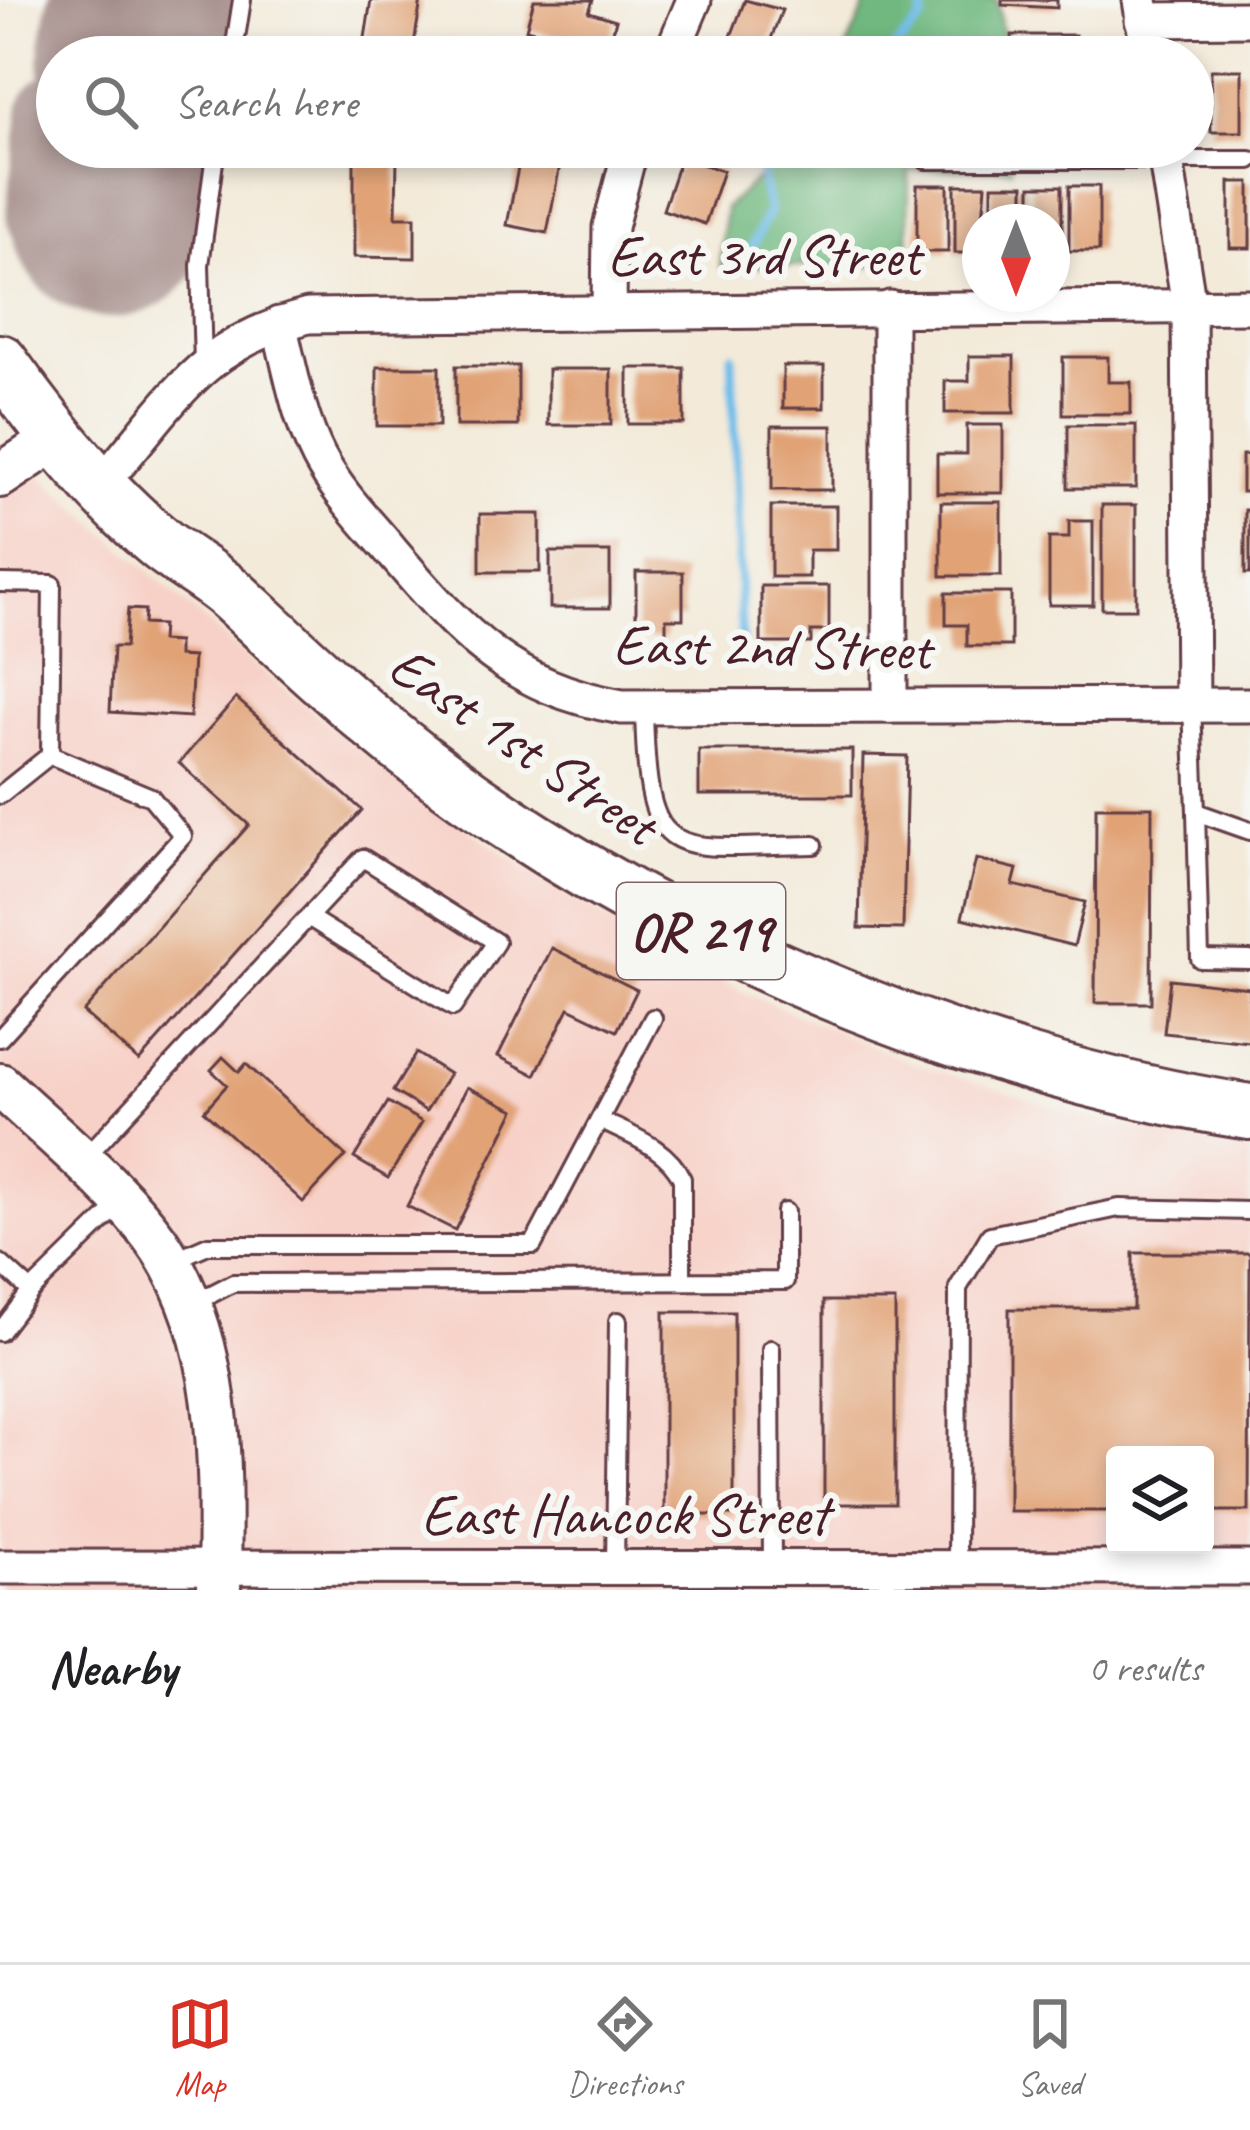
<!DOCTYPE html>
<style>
:root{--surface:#fff;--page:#f6f6f6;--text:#202124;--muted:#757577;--line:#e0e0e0;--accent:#d93025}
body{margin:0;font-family:Caveat,sans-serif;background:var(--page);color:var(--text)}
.controls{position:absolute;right:36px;bottom:36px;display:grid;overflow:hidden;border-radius:12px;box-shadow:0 6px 18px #0003}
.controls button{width:108px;height:108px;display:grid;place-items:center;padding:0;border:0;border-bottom:3px solid var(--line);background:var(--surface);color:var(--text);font:60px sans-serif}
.compass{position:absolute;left:962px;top:204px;width:108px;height:108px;border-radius:50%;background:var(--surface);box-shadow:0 6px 18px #0003;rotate:180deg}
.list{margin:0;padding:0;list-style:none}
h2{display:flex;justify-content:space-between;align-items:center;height:156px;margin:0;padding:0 48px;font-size:51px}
h2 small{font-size:39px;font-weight:400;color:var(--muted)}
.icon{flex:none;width:66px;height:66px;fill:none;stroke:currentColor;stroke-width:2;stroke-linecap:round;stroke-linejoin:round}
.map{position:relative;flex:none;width:1250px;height:1590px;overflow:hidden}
.search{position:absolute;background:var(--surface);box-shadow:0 6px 18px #0003;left:36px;right:36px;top:36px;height:132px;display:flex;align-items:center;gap:30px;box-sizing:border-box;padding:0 42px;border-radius:66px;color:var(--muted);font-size:45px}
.sheet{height:372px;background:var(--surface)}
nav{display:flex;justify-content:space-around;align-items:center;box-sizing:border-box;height:168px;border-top:3px solid var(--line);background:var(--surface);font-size:33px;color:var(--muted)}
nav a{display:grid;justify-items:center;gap:6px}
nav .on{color:var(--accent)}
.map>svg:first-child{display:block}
</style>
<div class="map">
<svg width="1250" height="1590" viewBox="0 0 1250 1590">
<rect width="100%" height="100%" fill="#f6f6f2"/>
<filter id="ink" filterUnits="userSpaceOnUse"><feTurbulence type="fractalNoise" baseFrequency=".00833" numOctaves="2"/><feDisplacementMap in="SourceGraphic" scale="24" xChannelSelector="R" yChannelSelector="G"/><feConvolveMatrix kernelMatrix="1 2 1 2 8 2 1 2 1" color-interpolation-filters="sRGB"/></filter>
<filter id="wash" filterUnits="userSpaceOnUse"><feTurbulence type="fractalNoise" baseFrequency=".004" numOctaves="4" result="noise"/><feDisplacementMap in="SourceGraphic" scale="48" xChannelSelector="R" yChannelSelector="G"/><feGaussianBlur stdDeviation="2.7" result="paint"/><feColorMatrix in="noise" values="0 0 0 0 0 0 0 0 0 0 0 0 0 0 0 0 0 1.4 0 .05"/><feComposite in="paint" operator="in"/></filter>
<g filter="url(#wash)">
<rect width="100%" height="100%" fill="#f3ead9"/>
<path fill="#f7d1c8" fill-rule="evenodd" d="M0 440 258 667 410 790 572 899 741 991 912 1063 1084 1116 1250 1152V1590H0ZM1115 1455H1205V1545H1115Z"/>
<g fill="#70b87f" stroke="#5d6c55" stroke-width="3">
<polygon points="868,0 997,0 1006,57 843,57"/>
<polygon points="793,147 1010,147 1011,169 909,170 908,265 720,267 725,208"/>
</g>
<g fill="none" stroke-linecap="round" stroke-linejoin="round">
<g stroke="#6fbde9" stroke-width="9">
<polyline points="886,57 923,19 922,0"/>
<polyline points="742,268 769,211 761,174 797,147"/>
<polyline points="732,355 742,657"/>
</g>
<polyline stroke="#9e8482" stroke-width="78" points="57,112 45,213 57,227 87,232 111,219"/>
<g stroke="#9e8482" stroke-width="198">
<polyline points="138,57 148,0"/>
<polyline points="111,219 123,147"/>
</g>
</g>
<g id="blocks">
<g fill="#e1a276">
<polygon points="371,0 421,0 412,57 362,57"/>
<polygon points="534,0 593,0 589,12 616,20 608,50 526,29"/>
<polygon points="745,0 782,10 764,57 725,52"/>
<polygon points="1002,0 1057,0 1057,8 1002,5"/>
<rect x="1012" y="35" width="63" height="22"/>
<rect x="1211" y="70" width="31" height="62"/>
<polygon points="522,147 563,149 547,233 507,225"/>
<polygon points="354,154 397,154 396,217 415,217 415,258 354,257"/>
<polygon points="681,157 723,171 705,224 663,210"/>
<rect x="1230" y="182" width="20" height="66"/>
<rect x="917" y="185" width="31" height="67"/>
<polygon points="955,185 986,185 980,253 955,253"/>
<rect x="992" y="185" width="32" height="37"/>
<polygon points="1031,186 1062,186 1062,252 1052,252 1052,222 1031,222"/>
<rect x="1069" y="186" width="30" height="65"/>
<polygon points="969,356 1014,356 1014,413 945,413 945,381 969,381"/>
<polygon points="1063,357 1108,357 1108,382 1131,382 1131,414 1063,414"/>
<rect x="456" y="366" width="62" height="60"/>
<rect x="783" y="366" width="41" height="42"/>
<rect x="377" y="367" width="62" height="59"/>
<rect x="628" y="368" width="56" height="56"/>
<rect x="548" y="369" width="63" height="56"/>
<polygon points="967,425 1003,425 1003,493 937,493 937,454 967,454"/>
<rect x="1068" y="425" width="68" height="63"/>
<rect x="772" y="426" width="60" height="64"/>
<rect x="1242" y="455" width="8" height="37"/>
<rect x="941" y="502" width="60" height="74"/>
<rect x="1102" y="505" width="34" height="104"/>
<polygon points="771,506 836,506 836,550 809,550 809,577 771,577"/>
<rect x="1245" y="510" width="5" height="64"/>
<rect x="480" y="514" width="60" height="58"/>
<polygon points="1069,521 1093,521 1093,605 1049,605 1049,538 1069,538"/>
<rect x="550" y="552" width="60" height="56"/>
<polygon points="636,572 683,572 683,619 666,619 666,639 636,639"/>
<polygon points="761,586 829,586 829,631 811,631 811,643 761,643"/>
<polygon points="946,593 1011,593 1011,646 967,646 967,625 946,625"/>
<polygon points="128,609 145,610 144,624 162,625 161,641 178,642 178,656 193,657 190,717 110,712 113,647 125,647"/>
<polygon points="236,698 362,810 139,1061 83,1012 249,825 179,763"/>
<rect x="699" y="750" width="153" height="45"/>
<polygon points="863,755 907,756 903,929 859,928"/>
<polygon points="1096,807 1152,807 1151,1003 1095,1003"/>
<polygon points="976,859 1017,869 1013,885 1085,902 1074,946 962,918"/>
<polygon points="552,948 637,990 617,1031 569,1008 535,1075 498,1056"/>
<polygon points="1170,979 1250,988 1250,1042 1164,1033"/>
<polygon points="416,1053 449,1074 426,1111 393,1091"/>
<polygon points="223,1057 239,1072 246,1064 346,1156 303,1202 204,1111 227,1085 211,1070"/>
<polygon points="467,1087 515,1110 455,1230 407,1206"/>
<polygon points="388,1102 422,1122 388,1178 354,1158"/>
<polygon points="1133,1253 1250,1253 1249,1511 1205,1511 1205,1455 1115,1455 1115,1511 1009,1511 1009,1309 1133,1309"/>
<rect x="824" y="1301" width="71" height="203"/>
<rect x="664" y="1312" width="70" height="203"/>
</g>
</g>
</g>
<g filter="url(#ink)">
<use href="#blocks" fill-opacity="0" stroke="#633d45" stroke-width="3"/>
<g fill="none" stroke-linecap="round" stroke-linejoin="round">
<g stroke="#633d45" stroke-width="22">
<g id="service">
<polyline points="233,57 242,0"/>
<polyline points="926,160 1250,160"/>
<polyline points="203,363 200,265 216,147"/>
<polyline points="0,583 52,584 50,755"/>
<polyline points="1192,705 1196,812"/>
<path d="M644 707C647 869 669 847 814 845"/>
<polyline points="0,795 50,755 151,797 183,836 0,1038"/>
<polyline points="1250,831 1196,812 1200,959 1250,960"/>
<path d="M600 1120C631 1136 667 1147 682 1179V1281"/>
<polyline points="82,1161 363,858 496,942 453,1007 308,917"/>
<polyline points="169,1262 208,1245 533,1245 653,1018"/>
<polyline points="0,1263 31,1291 120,1204"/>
<polyline points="190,1305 233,1283 785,1281 785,1212"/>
<polyline points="0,1332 31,1291"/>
<polyline points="771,1349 772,1568"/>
<polyline points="615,1568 618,1321"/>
<polyline points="957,1568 958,1288 990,1235 1119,1208 1250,1211"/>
</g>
</g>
<g stroke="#633d45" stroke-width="39">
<g id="minor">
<polyline points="1140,0 1149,57"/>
<polyline points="1142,20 1250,19"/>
<polyline points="670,57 694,0"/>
<polyline points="1164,147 1189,306 1192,705"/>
<polyline points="890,308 890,706"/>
<polyline points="609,309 610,227 631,147"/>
<path d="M279 324C290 368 298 416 319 457 337 492 366 521 392 552 462 634 511 688 622 707L1250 705"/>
<path d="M120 462C182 387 209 342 308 316L1250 306"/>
<polyline points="0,1567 1250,1568"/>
</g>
</g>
<g stroke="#633d45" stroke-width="48">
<g id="tertiary">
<polyline points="0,476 57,438"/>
<path d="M0 1085C50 1132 125 1193 162 1249 227 1350 220 1476 219 1590"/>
</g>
</g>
<g stroke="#633d45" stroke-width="60">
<path id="primary" d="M0 362C47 427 99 494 162 545 186 564 214 578 236 599 289 648 342 698 399 744 629 927 959 1068 1250 1112"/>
</g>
<use href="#service" stroke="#fff" stroke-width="16"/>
<use href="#minor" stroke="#fff" stroke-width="33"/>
<use href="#tertiary" stroke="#fff" stroke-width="42"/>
<use href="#primary" stroke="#fff" stroke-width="54"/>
</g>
</g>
<g text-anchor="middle" stroke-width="12" stroke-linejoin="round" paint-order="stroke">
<rect fill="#f6f6f2" stroke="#7e6067" stroke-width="3" x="617" y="883" width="168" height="96" rx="9"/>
<g font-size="54" font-weight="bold" fill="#4a1f2b">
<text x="701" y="950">OR 219</text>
</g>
<g font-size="57" fill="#4a1f2b" stroke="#f6f6f2">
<text x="764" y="275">East 3rd Street</text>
<text transform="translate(772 646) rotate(1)" y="20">East 2nd Street</text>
<text transform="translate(524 744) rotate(34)" y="20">East 1st Street</text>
<text x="625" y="1534">East Hancock Street</text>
</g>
</g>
</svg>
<div class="controls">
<button><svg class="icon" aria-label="layers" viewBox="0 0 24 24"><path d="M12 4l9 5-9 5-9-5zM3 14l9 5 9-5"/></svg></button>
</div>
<svg class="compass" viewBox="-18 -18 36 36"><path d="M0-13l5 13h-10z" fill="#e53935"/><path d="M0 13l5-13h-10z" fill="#757577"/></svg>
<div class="search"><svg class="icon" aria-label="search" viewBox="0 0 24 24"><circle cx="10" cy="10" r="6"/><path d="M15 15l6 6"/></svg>Search here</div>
</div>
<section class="sheet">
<h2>Nearby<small>0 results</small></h2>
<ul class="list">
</ul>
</section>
<nav>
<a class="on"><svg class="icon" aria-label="map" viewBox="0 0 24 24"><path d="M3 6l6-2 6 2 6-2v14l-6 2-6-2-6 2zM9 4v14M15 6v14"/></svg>Map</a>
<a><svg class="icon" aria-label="directions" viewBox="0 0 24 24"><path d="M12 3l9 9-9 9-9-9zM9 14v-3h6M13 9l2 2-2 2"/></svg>Directions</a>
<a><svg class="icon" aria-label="saved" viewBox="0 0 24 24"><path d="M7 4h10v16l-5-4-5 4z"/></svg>Saved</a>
</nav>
